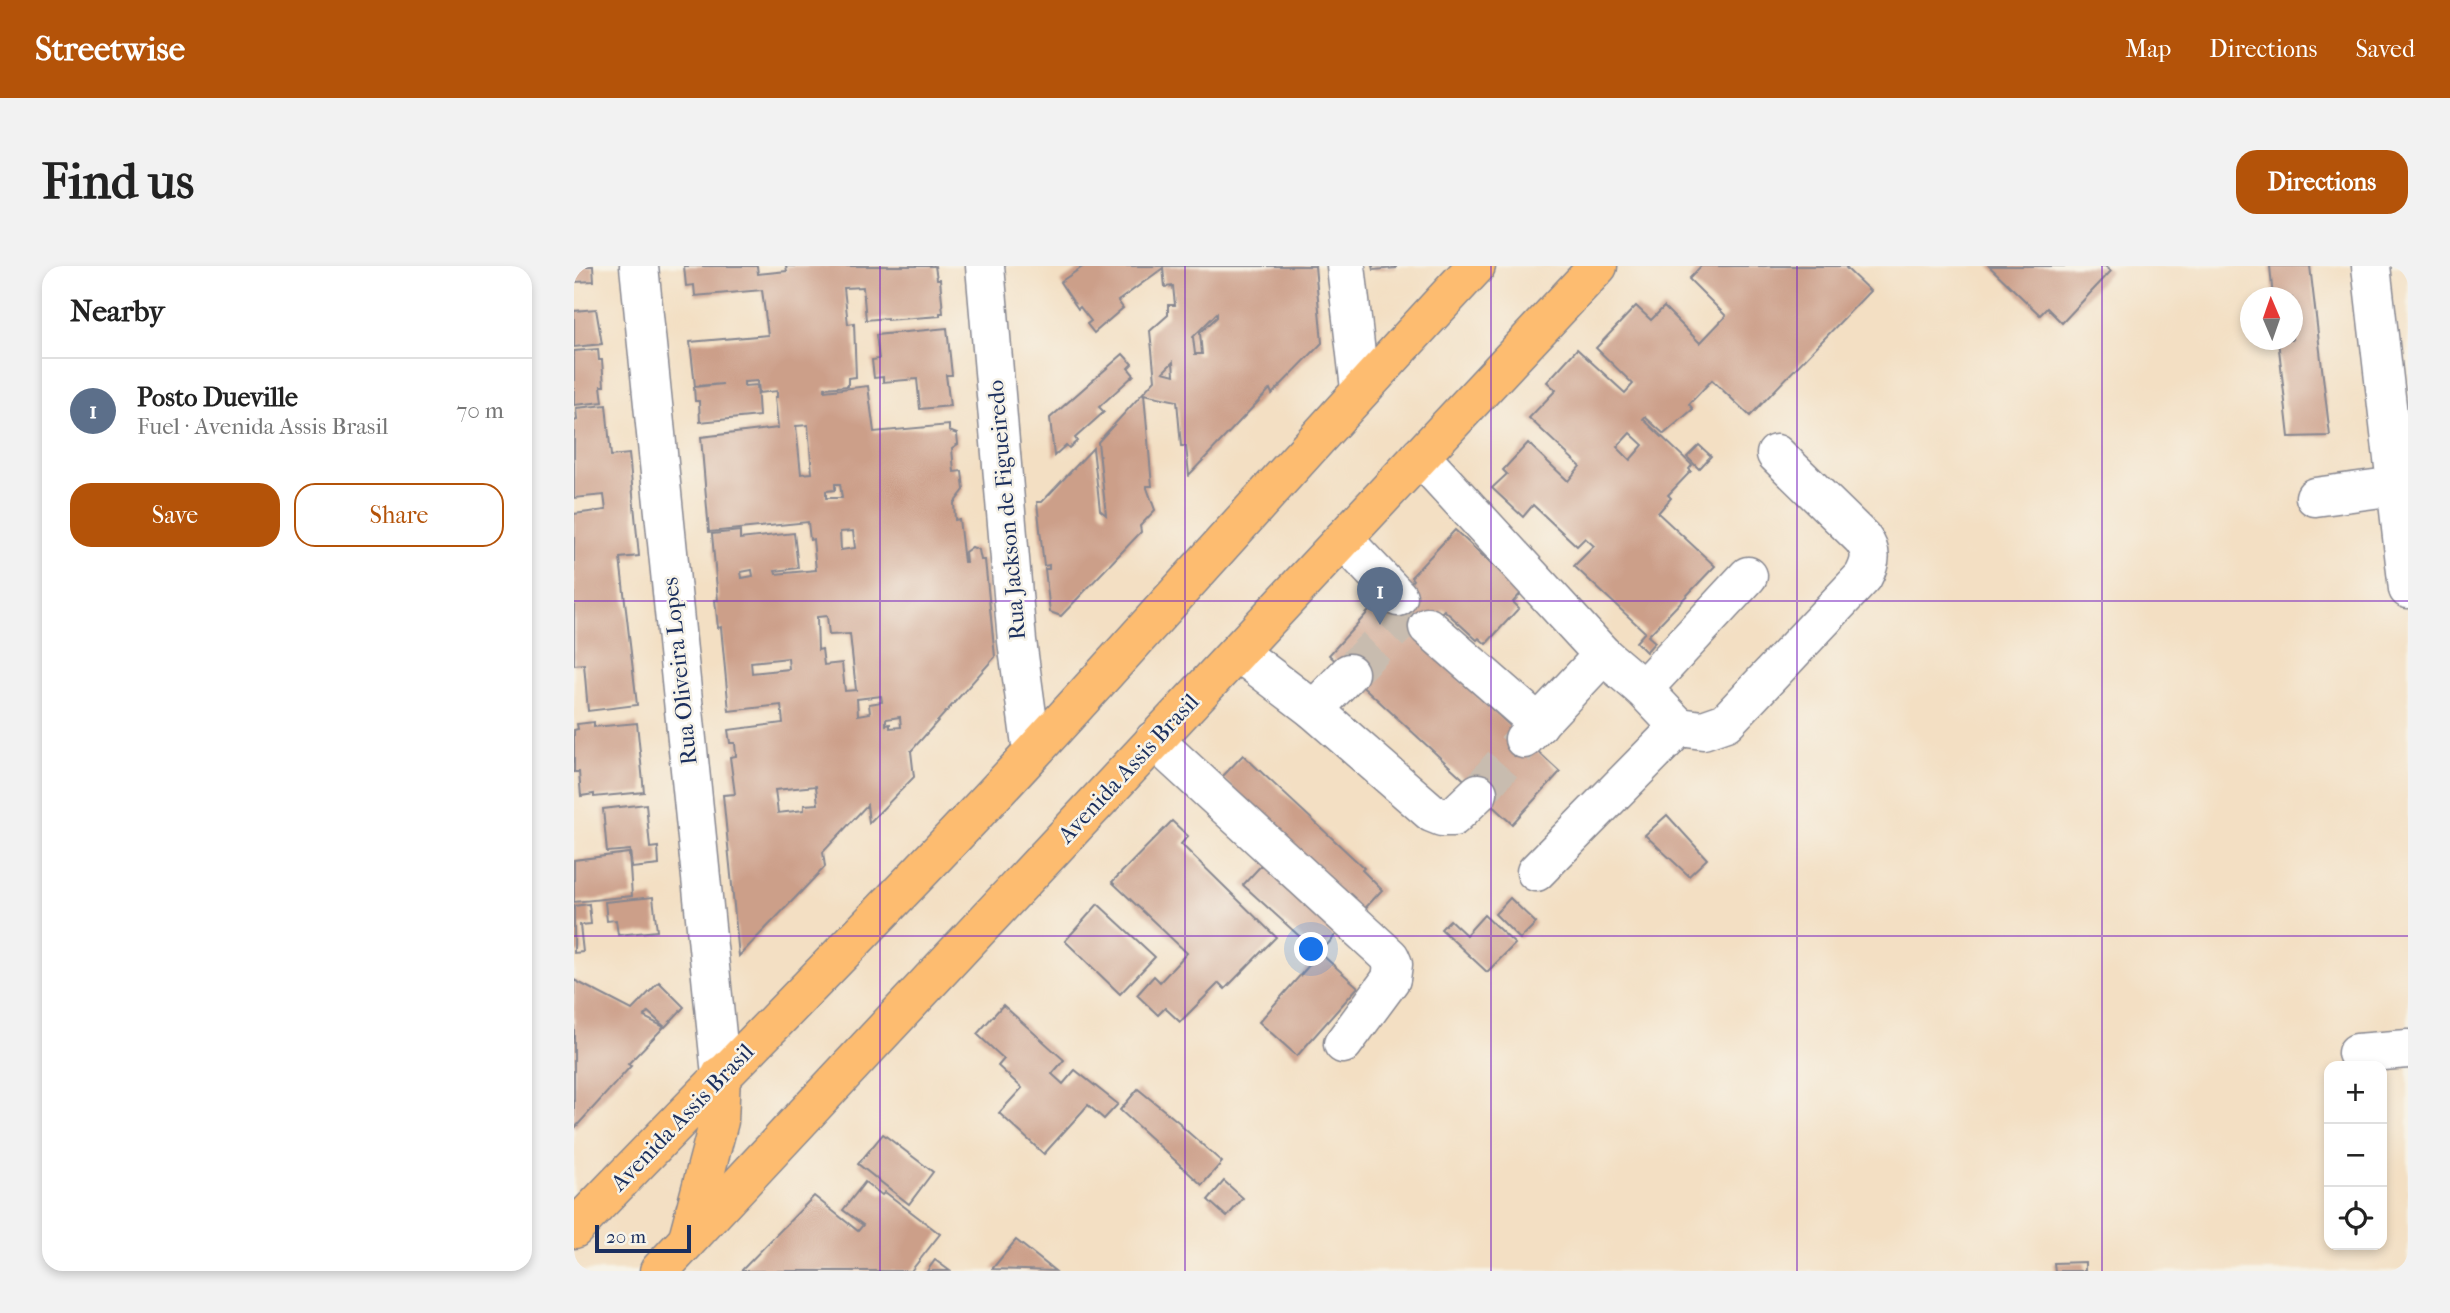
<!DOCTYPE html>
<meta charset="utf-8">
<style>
:root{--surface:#fff;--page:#f2f2f2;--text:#222;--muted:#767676;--line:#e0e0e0;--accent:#b45309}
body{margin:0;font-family:"IM FELL French Canon",serif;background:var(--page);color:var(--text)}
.controls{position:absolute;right:21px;bottom:21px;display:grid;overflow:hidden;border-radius:14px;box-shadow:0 4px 10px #0003}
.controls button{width:63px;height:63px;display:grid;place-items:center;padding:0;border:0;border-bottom:2px solid var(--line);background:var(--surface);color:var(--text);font:35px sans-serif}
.compass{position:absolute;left:1666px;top:21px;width:63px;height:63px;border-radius:50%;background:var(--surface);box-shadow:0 4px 10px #0003;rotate:358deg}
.scale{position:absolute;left:21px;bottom:18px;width:96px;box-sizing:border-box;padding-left:7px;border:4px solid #1b2f5e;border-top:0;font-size:19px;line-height:24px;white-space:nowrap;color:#1b2f5e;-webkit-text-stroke:5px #f7f3e8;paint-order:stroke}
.you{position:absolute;left:738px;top:684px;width:24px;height:24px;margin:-18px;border:5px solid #fff;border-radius:50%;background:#1a73e8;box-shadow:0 0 0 10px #1a73e833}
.badge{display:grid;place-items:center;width:46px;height:46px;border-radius:50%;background:var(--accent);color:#fff;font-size:23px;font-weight:700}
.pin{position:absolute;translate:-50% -58px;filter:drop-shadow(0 2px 4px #0008)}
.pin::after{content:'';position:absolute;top:37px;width:24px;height:21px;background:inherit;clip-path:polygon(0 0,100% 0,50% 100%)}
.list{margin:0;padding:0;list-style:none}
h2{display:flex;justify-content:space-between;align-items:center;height:91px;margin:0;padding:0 28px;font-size:30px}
h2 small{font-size:23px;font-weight:400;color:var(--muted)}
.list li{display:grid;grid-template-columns:46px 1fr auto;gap:21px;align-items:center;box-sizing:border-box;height:105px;padding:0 28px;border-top:2px solid var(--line)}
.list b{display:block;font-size:26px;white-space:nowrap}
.list p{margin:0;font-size:23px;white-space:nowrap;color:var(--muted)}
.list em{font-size:23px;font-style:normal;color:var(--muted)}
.actions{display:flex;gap:14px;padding:21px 28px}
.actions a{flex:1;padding:16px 0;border:2px solid var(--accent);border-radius:21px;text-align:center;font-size:24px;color:var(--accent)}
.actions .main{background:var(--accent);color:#fff}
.icon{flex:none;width:38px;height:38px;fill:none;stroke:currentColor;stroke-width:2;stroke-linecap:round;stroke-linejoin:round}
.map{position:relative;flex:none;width:1834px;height:1005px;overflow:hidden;border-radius:21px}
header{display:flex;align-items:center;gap:42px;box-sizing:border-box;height:98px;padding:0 35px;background:var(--accent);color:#fff}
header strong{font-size:33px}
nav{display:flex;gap:38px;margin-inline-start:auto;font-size:24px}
.intro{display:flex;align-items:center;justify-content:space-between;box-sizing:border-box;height:168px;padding:0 42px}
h1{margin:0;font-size:49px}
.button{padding:18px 32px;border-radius:21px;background:var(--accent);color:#fff;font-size:24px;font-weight:700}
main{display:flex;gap:42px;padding:0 42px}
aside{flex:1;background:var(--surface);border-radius:21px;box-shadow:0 4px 10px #0003}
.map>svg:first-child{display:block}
</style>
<header>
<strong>Streetwise</strong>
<nav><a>Map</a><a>Directions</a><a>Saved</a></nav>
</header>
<div class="intro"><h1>Find us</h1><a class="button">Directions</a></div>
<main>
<aside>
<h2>Nearby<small></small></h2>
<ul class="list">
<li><span class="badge" style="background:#5c6f8a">1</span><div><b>Posto Dueville</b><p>Fuel · Avenida Assis Brasil</p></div><em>70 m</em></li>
</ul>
<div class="actions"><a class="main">Save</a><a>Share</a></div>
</aside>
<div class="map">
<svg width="1834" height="1005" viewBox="0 0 1834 1005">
<rect width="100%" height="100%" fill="#f7f3e8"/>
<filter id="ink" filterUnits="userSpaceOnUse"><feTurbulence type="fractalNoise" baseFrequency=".0143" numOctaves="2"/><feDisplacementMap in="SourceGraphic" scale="14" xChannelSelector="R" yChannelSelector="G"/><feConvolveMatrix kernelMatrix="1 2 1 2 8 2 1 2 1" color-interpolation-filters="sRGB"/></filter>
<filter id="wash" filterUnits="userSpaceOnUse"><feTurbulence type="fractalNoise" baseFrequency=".00686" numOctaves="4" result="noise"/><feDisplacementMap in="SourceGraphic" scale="28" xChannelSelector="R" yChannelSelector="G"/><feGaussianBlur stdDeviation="1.57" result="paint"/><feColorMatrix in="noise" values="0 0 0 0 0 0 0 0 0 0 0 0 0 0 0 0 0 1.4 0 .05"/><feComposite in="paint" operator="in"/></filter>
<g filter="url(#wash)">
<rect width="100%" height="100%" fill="#f3dfc3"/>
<g id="blocks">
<g fill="#cc9f89" fill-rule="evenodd">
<polygon points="0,0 19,0 20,15 0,16"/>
<path d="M110 0H183L184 8 213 5 212 0H361L363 13H366L369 47H366V50L313 54V52L292 54 289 21 270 22 274 58 280 57 282 111 274 112V120L251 122V125L294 120 300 166 375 159V165L383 168 384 178 378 182 380 206 388 205 390 224 380 237 381 254 385 253 390 296H392L391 286 398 281 405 284 407 294H411L421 391 337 485 340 511 295 557 293 539 249 586 251 601 165 690 149 529 161 528 156 491 162 490 161 477H156L154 464 209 457 207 439 155 445 147 361 144 362 141 334H144L138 268 166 265V273L220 267 224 302 201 305 202 308 242 304 239 273 236 274 234 256 135 266 127 171 204 162 201 131H203V125L185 127 184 115 170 116V120L183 119 185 150 126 156 125 135H121L120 121 149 118 121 120 116 76 194 69 188 24 121 30 120 19 112 20ZM234 159 238 207 227 208 222 160ZM261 218H266L268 232H252V225L261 224ZM279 265 281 282 267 284 266 266ZM178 304 179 310 168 312 167 306ZM253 350 255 369 276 368 282 424 271 425 268 397 250 399 248 383 244 384 243 351ZM214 392 215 403 178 407 177 396ZM307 430 308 436 295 438 296 447 284 449 283 433ZM326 451 327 461 316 462V458L312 459V453ZM242 520 244 538 230 539V544L204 547 201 524Z"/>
<path d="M510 0H741L748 77 698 128 696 123 615 209 612 180H607L603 135 570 128 578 220H573V222L581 244 566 260 567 266 487 350 476 346 471 303H475V299L470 300 463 236H468L519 182 526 244 532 249 524 176 581 114 576 65 594 49V39H601L599 20 591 21 589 2 544 35 549 42 520 67 513 58 517 55 506 41 504 43 486 16ZM643 47V51L626 67 628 88H621L619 71ZM599 96 600 109 589 106Z"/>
<polygon points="798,0 822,0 822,2 799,4"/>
<path d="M1127 0H1274L1272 2 1296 25 1176 150 1138 114 1115 138 1119 143 1090 168 1071 151 1069 153 1118 199 1115 203 1117 205 1094 229 1097 232 1084 247 1141 300 1074 370 1081 376 1072 386 1062 376 1071 366 1000 300 1020 280 1011 272 1003 280 959 239 949 251 918 222 933 208 929 204 954 177 994 215 1006 200 955 152 982 124 973 116 1003 83 1051 127 1059 118 1022 82 1062 40 1077 54 1090 41 1126 77 1152 50 1115 13ZM1056 167 1069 179 1056 194 1043 181Z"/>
<polygon points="1415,0 1531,0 1537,5 1488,57 1473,42 1466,49"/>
<polygon points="1696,0 1736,0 1756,170 1715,171 1704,74 1718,74 1718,32 1699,32"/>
<polygon points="22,43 28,78 0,81 0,45"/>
<polygon points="373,62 378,109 372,109 376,140 346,143 343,113 309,116 309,111 300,112 298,94 305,93 302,69"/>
<polygon points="24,83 25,94 28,94 30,120 27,120 29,136 0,139 0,85"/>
<polygon points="549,88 558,98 554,102 560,109 525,141 530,146 501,172 503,175 495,182 492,179 480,190 476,152"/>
<polygon points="32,139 37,190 55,188 65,290 46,292 63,439 14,445 10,398 0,399 0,248 32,244 30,229 0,232 0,155 3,154 2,142"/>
<polygon points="1125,179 1137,190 1125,203 1113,191"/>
<polygon points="881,264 948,326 939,336 945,342 912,378 905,372 903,374 870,344 843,373 986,506 938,558 755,389 804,335 812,343 839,314 837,311"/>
<polygon points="20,456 20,461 63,457 70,526 20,531 20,528 7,530 5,506 0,506 0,464 4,463 3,458"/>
<polygon points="669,489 790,602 788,604 808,624 784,650 648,511"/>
<polygon points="72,538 76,582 84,581 85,599 58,602 56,584 33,586 29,543"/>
<polygon points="1093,549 1133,593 1115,610 1071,569"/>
<polygon points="598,555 614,570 607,578 702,671 651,723 645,717 606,756 591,742 584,749 563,729 580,710 586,716 613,687 538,616"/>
<polygon points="55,587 58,630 0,636 0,594"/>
<polygon points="695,591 767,663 745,688 669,619"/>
<polygon points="79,631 83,665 44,669 42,654 33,655 31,636"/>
<polygon points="936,632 962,657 946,673 921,648"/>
<polygon points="15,638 17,658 6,659 9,686 0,687 0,640"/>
<polygon points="524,638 581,691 546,728 491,675"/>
<polygon points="910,649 941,678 913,706 867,663 876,654 892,669"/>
<polygon points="746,687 784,721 723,790 685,756"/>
<polygon points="0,714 58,744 85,716 110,741 91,761 74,746 70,751 90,761 54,798 57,800 0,863"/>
<polygon points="429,739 490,794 478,808 489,818 501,804 544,838 530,853 514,839 470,888 425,847 448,822 424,800 430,793 403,768"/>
<polygon points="564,823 607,858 606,859 648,896 628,919 546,844"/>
<polygon points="309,868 359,906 335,938 284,898"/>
<polygon points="650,915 669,932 653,951 634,934"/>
<polygon points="291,916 308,929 311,926 366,968 337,1005 167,1005 240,930 284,965 289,959 269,944"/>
<polygon points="442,974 481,1005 418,1003"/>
<polygon points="361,994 376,1005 353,1005"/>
<polygon points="1511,996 1511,1005 1481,1005 1480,997"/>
</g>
</g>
</g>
<g filter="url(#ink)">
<use href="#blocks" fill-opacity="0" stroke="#878790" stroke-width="2"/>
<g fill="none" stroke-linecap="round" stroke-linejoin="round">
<g stroke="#c8bcaf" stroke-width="38" stroke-dasharray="38 19" stroke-linecap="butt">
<polyline points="775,407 838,345"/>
<polyline points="904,527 950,473"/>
</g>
<g stroke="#878790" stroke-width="41">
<g id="minor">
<polyline points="65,0 147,809"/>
<polyline points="411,0 443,375 458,486"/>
<polyline points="772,0 786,123"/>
<polyline points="1797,0 1834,323"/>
<polyline points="846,190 1029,389 950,473"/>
<polyline points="1741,231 1822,220"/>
<polyline points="769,273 824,331"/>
<polyline points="854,361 965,458"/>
<polyline points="664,386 740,444 858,547 868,551 879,551 904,527"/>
<polyline points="1069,423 1174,310"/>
<polyline points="740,444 775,407"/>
<path d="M1105 461 1129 464 1152 456 1289 311C1297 296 1299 286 1288 272L1202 188"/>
<polyline points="580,474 816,691 819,698 817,713 769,778"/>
<polyline points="962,606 1105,461 1069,423 1029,389"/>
<polyline points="1783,787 1834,783"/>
</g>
</g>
<g stroke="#878790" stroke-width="41">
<g id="major">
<path d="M0 963C153 803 310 648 460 485 608 324 752 160 902 0"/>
<polyline points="115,968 145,855 147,809"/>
<polyline points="85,1005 1024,0"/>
</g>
</g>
<use href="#minor" stroke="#fff" stroke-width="38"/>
<use href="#major" stroke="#fdbc70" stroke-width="38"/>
</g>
</g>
<path fill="none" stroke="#7b2cbf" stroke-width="2" stroke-opacity="0.55" d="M306 0V1005M611 0V1005M917 0V1005M1223 0V1005M1528 0V1005M0 335H1834M0 670H1834"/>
<g text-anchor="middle" stroke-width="5" stroke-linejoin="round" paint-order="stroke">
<g font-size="23" fill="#1b2f5e" stroke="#f7f3e8">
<text transform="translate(432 244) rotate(-95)" y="8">Rua Jackson de Figueiredo</text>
<text transform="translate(105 405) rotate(-96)" y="8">Rua Oliveira Lopes</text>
<text transform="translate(554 502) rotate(-47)" y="8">Avenida Assis Brasil</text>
<text transform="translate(108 851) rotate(-46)" y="8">Avenida Assis Brasil</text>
</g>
</g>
</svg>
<div class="controls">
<button>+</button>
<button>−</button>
<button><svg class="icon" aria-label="locate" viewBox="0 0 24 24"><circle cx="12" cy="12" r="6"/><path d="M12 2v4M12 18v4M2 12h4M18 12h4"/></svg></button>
</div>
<svg class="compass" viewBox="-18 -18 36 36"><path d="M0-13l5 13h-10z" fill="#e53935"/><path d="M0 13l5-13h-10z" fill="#767676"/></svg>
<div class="scale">20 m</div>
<div class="you"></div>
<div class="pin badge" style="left:806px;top:359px;background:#5c6f8a">1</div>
</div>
</main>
